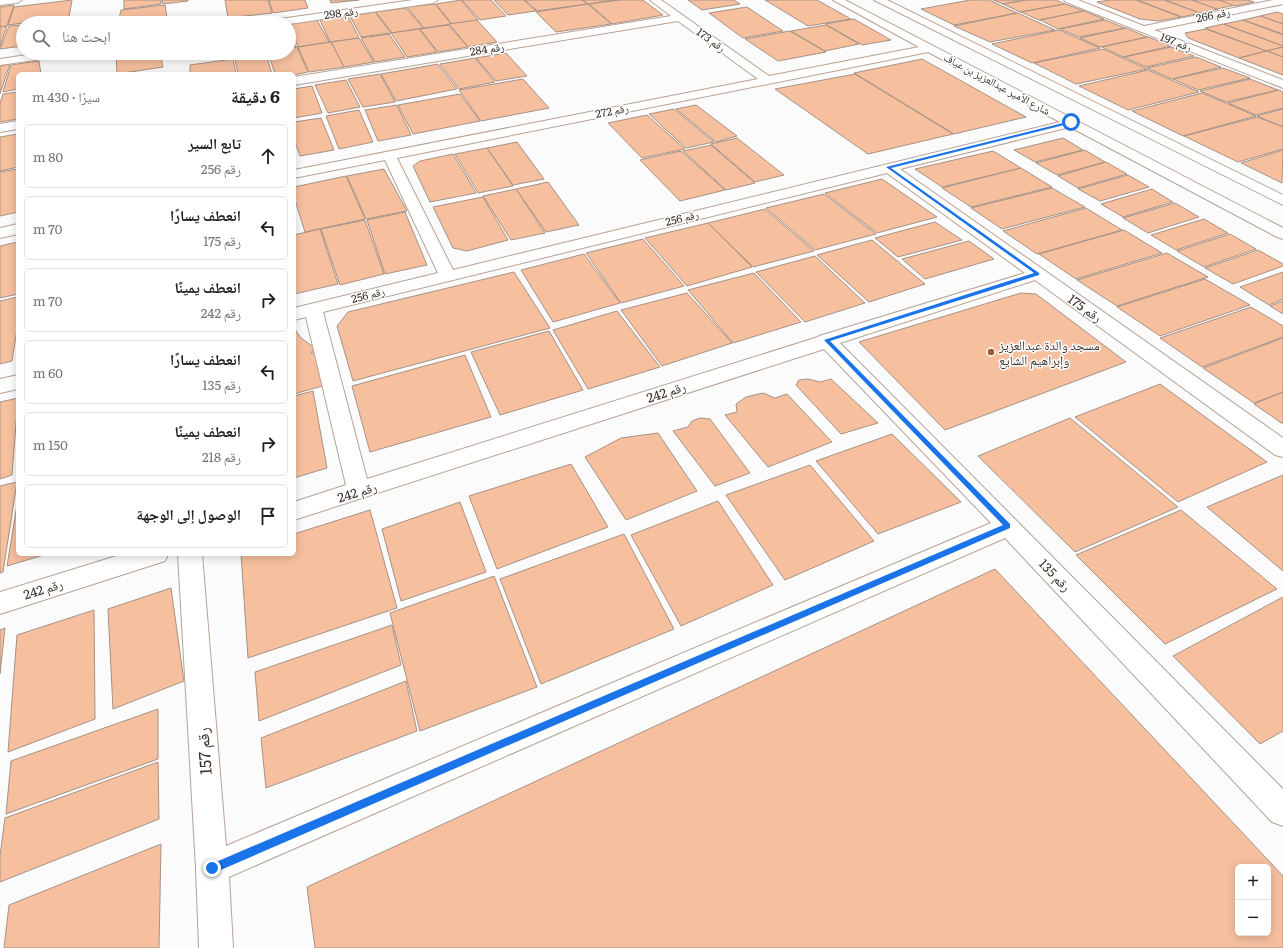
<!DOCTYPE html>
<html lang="ar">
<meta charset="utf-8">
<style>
:root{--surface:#fff;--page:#f6f6f6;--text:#202124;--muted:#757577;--line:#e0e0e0}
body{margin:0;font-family:Literata,"Noto Naskh Arabic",serif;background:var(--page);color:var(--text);direction:rtl}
.controls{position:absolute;right:12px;bottom:12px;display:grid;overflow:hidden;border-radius:6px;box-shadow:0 2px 10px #0003}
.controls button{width:36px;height:36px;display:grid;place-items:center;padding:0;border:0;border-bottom:1px solid var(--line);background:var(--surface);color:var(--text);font:20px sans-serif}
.stop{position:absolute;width:12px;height:12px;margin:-9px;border:3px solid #1a73e8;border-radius:50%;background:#fff}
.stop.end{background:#1a73e8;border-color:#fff;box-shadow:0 1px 4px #0008}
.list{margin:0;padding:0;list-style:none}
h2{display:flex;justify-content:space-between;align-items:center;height:52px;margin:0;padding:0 16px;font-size:17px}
h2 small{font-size:13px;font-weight:400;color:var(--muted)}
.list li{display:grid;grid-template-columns:26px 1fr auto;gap:12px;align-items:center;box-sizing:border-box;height:64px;margin:0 8px 8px;padding:0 8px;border:1px solid var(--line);border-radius:6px}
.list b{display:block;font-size:15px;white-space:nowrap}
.list p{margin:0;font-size:13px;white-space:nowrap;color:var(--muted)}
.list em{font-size:13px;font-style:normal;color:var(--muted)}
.icon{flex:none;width:22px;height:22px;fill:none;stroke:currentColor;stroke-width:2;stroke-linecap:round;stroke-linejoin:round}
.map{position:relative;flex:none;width:1283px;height:948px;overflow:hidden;direction:ltr}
.search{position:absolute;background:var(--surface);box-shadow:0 2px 10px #0003;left:16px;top:16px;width:280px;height:44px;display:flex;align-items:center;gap:10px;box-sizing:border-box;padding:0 14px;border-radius:22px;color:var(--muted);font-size:15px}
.panel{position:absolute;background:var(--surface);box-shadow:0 2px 10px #0003;left:16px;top:72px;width:280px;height:484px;border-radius:6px;direction:rtl}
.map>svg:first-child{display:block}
</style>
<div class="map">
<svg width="1283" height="948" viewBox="0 0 1283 948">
<rect width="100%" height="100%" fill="#fbfbfb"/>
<g fill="#f6c09f" stroke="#a79184" fill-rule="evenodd">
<polygon points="72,0 69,17 8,25 14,7"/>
<polygon points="124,0 161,0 161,4 124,9"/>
<polygon points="162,0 188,0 188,1 163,4"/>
<polygon points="225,0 268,0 272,13 228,18"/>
<polygon points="269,0 305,0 308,8 273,13"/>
<polygon points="330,0 359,0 331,3"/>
<polygon points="461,0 478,20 452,24 436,4"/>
<polygon points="462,0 491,0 506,16 480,20"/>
<polygon points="494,0 524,0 536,11 508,15"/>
<polygon points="525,0 582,0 587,4 537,11"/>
<polygon points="583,0 615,0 588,4"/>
<polygon points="620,0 643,0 663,15 612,24 589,4"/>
<polygon points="688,0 734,0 740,4 702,10"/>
<polygon points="765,0 817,0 851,19 808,26"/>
<polygon points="970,0 989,0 1017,13 954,25 921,9"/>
<polygon points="993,0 1025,0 1003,4"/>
<polygon points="1027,0 1056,0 1065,4 1020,12 1003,4"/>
<polygon points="1110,0 1136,0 1181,17 1158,21 1140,19 1097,2"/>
<polygon points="1137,0 1164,0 1200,13 1182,17"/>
<polygon points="1165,0 1192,0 1218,9 1200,13"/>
<polygon points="1192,0 1219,0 1235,5 1217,9"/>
<polygon points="1219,0 1248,0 1254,2 1235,6"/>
<polygon points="435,4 451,24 424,28 407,7"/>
<polygon points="588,4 611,24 556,32 536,12"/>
<polygon points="1065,4 1084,11 1039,20 1021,12"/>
<polygon points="14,5 7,26 0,27 0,7"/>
<polygon points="165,5 168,23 118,23 121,10"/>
<polygon points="747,7 783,31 743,38 709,13"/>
<polygon points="406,8 423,28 392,33 376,12"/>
<polygon points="1084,11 1104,19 1058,29 1040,20"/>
<polygon points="375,12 391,33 361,37 350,16"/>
<polygon points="1277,12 1283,14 1283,24 1260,16"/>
<polygon points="1018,13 1055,30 990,42 954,26"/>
<polygon points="348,16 359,38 330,42 320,20"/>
<polygon points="1260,16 1283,24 1283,34 1243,20"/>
<polygon points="70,19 69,23 36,23"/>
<polygon points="854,19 891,40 862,45 825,24"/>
<polygon points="317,20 329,42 298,47 289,24"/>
<polygon points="477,20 497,42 468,47 449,24"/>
<polygon points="1105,20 1125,28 1079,37 1060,29"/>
<polygon points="1243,20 1283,35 1283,46 1224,24"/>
<polygon points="1223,24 1283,46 1283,47 1266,51 1205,28"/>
<polygon points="23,25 23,46 0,49 9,26"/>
<polygon points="448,25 468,47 438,52 420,29"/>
<polygon points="826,25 859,44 825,51 791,31"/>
<polygon points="7,26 0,46 0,27"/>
<polygon points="1126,28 1147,37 1100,47 1080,38"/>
<polygon points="419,29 437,52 407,57 391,33"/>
<polygon points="1206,29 1266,51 1239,58 1188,38 1185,33"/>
<polygon points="1059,30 1100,48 1032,63 992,44"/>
<polygon points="790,31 826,52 778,61 745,39"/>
<polygon points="289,32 296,47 289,48"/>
<polygon points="389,34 405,57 375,62 361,38"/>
<polygon points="1148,37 1171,46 1123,57 1102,47"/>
<polygon points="359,38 374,62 344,67 331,42"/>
<polygon points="331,42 344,67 309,72 298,47"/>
<polygon points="297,47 308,72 294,75 275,74 268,53 289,53 289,48"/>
<polygon points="1171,47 1194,56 1146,67 1124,57"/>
<polygon points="1283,47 1283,57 1267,51"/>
<polygon points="1103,49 1147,69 1076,84 1034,63"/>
<polygon points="1267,51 1283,57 1283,75 1239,58"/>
<polygon points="116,53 160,53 163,67 117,74"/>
<polygon points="222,53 258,53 223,59"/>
<polygon points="506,53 527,76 496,81 476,58"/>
<polygon points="266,54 272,74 238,74 235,59"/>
<polygon points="1196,57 1221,67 1172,79 1147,68"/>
<polygon points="475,58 495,82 459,89 440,64"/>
<polygon points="233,59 236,74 190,74 190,65"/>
<polygon points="922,59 1026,117 954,134 854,73"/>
<polygon points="39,61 41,74 18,74 18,89 3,92 11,65"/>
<polygon points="10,64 0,94 0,66"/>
<polygon points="438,64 457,89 396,101 381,74"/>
<polygon points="1223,68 1250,78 1198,90 1173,79"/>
<polygon points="1148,70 1199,92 1128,110 1079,86"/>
<polygon points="380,74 395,102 363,107 348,79"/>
<polygon points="855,74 953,134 868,154 775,89"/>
<polygon points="523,79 549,108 481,121 459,90"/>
<polygon points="1250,79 1278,90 1226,102 1200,91"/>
<polygon points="346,80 360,107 328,113 315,85"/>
<polygon points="312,86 322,113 294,118 294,89"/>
<polygon points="1279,90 1283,92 1283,108 1256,115 1228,103"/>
<polygon points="18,92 18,119 0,122 0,103 3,94"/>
<polygon points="1202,93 1256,116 1183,136 1132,111"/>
<polygon points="460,94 480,121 413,134 398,105"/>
<polygon points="397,105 411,135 378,141 365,110"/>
<polygon points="696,105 737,136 716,142 676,109"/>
<polygon points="674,109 714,142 686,148 649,114"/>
<polygon points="1283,109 1283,127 1257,116"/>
<polygon points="359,110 373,142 339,149 326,116"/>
<polygon points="647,115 685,149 642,158 608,123"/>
<polygon points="1257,117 1283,127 1283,149 1238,162 1184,136"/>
<polygon points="321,118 334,150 300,156 294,139 294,122"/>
<polygon points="18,134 18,167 0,171 0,137"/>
<polygon points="737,138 784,175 755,182 711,144"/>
<polygon points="1063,138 1083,150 1035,162 1014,150"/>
<polygon points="517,142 544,179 513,185 487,148"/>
<polygon points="711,145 755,183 726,190 683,151"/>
<polygon points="487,148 513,186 478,193 455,154"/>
<polygon points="1085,150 1105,162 1057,175 1036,163"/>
<polygon points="1283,150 1282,183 1241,163"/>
<polygon points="681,151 725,190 680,201 640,160"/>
<polygon points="993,151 1021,168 942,187 915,169"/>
<polygon points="453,154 476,193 430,202 413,166 420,161"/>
<polygon points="1106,162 1127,174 1078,188 1058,176"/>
<polygon points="1021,168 1052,187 971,207 942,188"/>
<polygon points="18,169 18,212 0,216 0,172"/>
<polygon points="384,169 407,211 366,219 347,176"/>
<polygon points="1128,175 1149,187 1100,201 1078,189"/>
<polygon points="346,176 365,219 305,232 294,197 294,187"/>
<polygon points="882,179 937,217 877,233 825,193"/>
<polygon points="548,182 579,225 546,232 516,189"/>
<polygon points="1052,188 1085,207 1002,229 971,208"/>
<polygon points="516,189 545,233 511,240 483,196"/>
<polygon points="1152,189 1173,202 1123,217 1101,204"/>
<polygon points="824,194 876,234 815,250 766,208"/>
<polygon points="483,197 508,240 467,251 453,248 433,207"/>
<polygon points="1175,203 1199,217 1148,233 1123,218"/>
<polygon points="1086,208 1122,230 1037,254 1003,231"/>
<polygon points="765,209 814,251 753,267 708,223"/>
<polygon points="405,212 427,265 385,274 367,220"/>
<polygon points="1204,219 1228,233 1176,250 1151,235"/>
<polygon points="365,220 384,274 340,285 321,229"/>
<polygon points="935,222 962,240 898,257 875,238"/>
<polygon points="708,223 752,267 687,286 645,238"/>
<polygon points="320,229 338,284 294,294 294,235"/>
<polygon points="1124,230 1162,253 1076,279 1039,254"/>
<polygon points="1230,234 1256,249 1204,267 1177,251"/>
<polygon points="643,239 684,286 621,303 586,253"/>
<polygon points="872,240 925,284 869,302 817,255"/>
<polygon points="969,241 994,259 925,279 902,259"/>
<polygon points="18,242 18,294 0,298 0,246"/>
<polygon points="1258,250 1283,264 1283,266 1233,284 1205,268"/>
<polygon points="1167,253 1208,277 1117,306 1077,280"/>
<polygon points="584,254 620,303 553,322 521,270"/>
<polygon points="815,256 865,303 805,322 756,272"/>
<polygon points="514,272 550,328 353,381 337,326 348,312"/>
<polygon points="1283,272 1283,299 1269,305 1240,287"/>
<polygon points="754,273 801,322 733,343 688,290"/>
<polygon points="1205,279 1250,305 1160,336 1117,307"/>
<polygon points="687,293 732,343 662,366 621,310"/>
<polygon points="1021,293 1036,294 1126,362 945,430 859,342"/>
<polygon points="18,297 18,323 12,361 0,364 0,301"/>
<polygon points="1283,301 1283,314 1270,306"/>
<polygon points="1251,307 1283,326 1283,337 1202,367 1160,338"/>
<polygon points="617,311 660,367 588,389 553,330"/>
<polygon points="294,328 301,338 315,348 311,353 322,352 326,385 294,394"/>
<polygon points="549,331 583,390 500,415 471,352"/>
<polygon points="1283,338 1283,392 1254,403 1203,368"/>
<polygon points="465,355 491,417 370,452 352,386"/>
<polygon points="808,379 820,382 831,379 878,423 841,434 796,385 799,380"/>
<polygon points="1160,384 1267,462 1178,502 1075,417"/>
<polygon points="313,391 327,468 294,478 294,396"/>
<polygon points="1283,392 1283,424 1254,404"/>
<polygon points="763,393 775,398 787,394 832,442 768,467 725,415 737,412 736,404 746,397"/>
<polygon points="18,398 12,475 0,479 0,402"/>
<polygon points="700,418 710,419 750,473 715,486 673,431 688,427 692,421"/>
<polygon points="1070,418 1178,507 1075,552 978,456"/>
<polygon points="658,433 697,491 626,520 585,457 621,438"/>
<polygon points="892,434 961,502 878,534 816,461"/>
<polygon points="571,464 608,527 497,569 469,496"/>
<polygon points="810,465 874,541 785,580 726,495"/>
<polygon points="1283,475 1283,571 1207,507"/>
<polygon points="17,482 3,572 0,573 0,486"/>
<polygon points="18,499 18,554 47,554 7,566"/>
<polygon points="718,501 773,585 681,626 631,535"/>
<polygon points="460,502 486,572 401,601 382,529"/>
<polygon points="370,510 397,608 248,658 241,554 294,554 294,534"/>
<polygon points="1181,510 1277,589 1165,644 1076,555"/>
<polygon points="624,534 674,629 541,684 500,579"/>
<path d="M995 569 1283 876V948H315L307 887ZM1238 867H1268V933H1238Z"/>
<polygon points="494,576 537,687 420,731 390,613"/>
<polygon points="171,588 184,681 113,709 108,609"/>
<polygon points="1283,597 1283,731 1260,744 1173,656"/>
<polygon points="94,610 95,719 8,752 17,635"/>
<polygon points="392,625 401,665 259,721 255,672"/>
<polygon points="5,628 0,674 0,630"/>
<polygon points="406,681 417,731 266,788 261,738"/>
<polygon points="158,709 158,759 6,814 11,761"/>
<polygon points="158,762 159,819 0,882 0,856 5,818"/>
<polygon points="161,844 159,948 4,948 9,905"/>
</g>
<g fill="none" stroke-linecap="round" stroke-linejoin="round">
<g stroke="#b8a295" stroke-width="2">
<g id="minor">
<polygon points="0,0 22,0 17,3 0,5"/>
<polygon points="413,0 438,0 433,3 289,24 268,23 273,20"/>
<path d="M650 0H661L769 76 919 47 833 0H845L1283 228V239L1277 237 1070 127 900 169 1283 438V457L1275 455 1035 280 840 343 1283 789V826L1272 822 1005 538 229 877 233 948H199L196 868 178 554H202L226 846 991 523 824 349 294 520V502L346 485 306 317 294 320V308L438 273 385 160 294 178V170L758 79 678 21 294 85V77L671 16ZM928 52 1060 122 453 270 397 158ZM887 173 1025 273 819 336 818 337 367 479 323 312Z"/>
<polygon points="874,0 887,0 1283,195 1283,205"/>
<polygon points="1064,0 1078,0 1144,26 1273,0 1283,0 1283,4 1154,30 1283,80 1283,88 1066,2"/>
<polygon points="40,53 69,53 63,56 0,65 0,59"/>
<polygon points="18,121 18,129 0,132 0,124"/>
<polygon points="18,224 18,234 0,238 0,228"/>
<polygon points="18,375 18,389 0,393 0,379"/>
<polygon points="123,554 168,554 165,561 0,614 0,592"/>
</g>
</g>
<use href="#minor" fill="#fff" fill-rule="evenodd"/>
</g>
<polygon fill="#1a73e8" points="1071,121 1072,123 891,168 1039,273 1039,275 830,341 1010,524 1010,528 216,872 212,873 209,872 207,868 209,865 1003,525 824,340 1034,273 886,167"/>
<circle fill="#9f5c2c" stroke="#fff" stroke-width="1.5" cx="991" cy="352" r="4"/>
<g text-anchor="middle" stroke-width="3" stroke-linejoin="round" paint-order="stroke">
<g font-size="11" fill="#3b322c" stroke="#fff">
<text transform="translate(341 13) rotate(-8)" y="4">رقم 298</text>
<text transform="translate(1213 15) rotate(-12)" y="4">رقم 266</text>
<text transform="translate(711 40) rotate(36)" y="4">رقم 173</text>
<text transform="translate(1176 42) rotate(21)" y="4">رقم 197</text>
<text transform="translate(487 49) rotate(-9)" y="4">رقم 284</text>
<text transform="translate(997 84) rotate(28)" y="4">شارع الأمير عبدالعزيز بن عياف</text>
<text transform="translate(612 111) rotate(-11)" y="4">رقم 272</text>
<text transform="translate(682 218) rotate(-14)" y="4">رقم 256</text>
<text transform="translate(368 295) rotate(-14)" y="4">رقم 256</text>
</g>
<g font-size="13" fill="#3b322c" stroke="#fff">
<text transform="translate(1085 308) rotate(35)" y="5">رقم 175</text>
<text transform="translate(666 392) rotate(-18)" y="5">رقم 242</text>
<text transform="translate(357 492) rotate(-17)" y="5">رقم 242</text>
<text transform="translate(1055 575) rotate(46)" y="5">رقم 135</text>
<text transform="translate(43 589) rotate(-17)" y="5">رقم 242</text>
</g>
<g font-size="13" fill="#3b322c" stroke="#fff" text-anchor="start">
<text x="999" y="350">مسجد والدة عبدالعزيز<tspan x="999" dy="15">وإبراهيم الشايع</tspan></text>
</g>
<g font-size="16" fill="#3b322c" stroke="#fff">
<text transform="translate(204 751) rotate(-94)" y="6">رقم 157</text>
</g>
</g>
</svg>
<div class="controls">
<button>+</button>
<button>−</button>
</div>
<div class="stop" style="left:1071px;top:122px"></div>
<div class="stop end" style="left:212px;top:868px"></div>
<div class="search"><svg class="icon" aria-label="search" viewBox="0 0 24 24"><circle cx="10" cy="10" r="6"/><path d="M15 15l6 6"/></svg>ابحث هنا</div>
<section class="panel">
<h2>6 دقيقة<small>سيرًا · 430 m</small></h2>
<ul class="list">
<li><svg class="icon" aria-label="ahead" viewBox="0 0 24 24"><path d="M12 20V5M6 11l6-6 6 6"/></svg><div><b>تابع السير</b><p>رقم 256</p></div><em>80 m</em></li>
<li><svg class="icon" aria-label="left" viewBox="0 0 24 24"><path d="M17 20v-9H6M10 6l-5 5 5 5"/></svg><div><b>انعطف يسارًا</b><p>رقم 175</p></div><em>70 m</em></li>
<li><svg class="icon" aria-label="right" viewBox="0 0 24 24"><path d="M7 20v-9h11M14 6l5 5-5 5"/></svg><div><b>انعطف يمينًا</b><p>رقم 242</p></div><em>70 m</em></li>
<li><svg class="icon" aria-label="left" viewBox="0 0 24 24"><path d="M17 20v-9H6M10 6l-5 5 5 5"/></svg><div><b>انعطف يسارًا</b><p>رقم 135</p></div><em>60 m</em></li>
<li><svg class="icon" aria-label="right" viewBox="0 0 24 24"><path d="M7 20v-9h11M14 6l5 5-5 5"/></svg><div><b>انعطف يمينًا</b><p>رقم 218</p></div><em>150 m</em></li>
<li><svg class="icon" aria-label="arrive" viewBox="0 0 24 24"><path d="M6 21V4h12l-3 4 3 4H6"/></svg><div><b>الوصول إلى الوجهة</b></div></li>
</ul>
</section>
</div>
